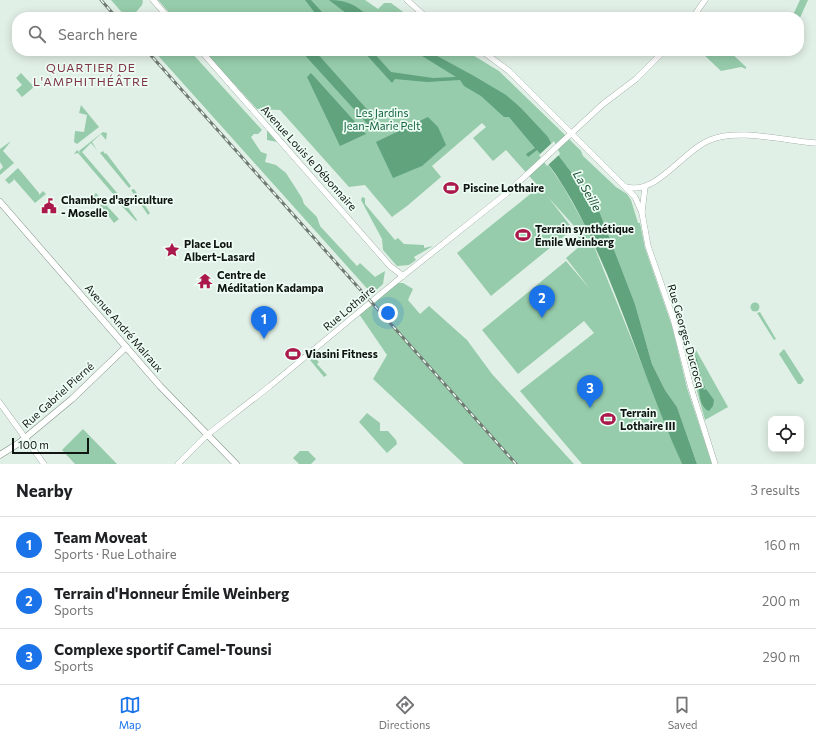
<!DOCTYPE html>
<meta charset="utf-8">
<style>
:root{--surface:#fff;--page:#f2f2f2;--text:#202124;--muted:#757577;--line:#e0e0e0;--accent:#1a73e8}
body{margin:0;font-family:Commissioner,sans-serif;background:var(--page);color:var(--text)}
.controls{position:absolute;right:12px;bottom:12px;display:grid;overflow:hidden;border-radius:8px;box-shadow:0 2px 10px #0003}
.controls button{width:36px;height:36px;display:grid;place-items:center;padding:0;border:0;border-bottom:1px solid var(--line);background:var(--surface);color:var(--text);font:20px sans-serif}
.scale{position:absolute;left:12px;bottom:10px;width:77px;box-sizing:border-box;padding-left:4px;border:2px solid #101512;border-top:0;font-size:11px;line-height:14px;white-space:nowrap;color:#101512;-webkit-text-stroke:3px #eefdf4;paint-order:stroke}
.you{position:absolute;left:388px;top:313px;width:14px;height:14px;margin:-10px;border:3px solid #fff;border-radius:50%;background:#1a73e8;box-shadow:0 0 0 6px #1a73e833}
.badge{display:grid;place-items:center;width:26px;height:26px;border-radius:50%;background:var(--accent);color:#fff;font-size:13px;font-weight:700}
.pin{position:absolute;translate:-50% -33px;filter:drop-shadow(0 1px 2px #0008)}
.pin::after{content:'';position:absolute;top:21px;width:14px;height:12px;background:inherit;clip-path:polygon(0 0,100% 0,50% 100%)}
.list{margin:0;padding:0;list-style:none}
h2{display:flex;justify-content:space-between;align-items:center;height:52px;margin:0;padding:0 16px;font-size:17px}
h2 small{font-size:13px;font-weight:400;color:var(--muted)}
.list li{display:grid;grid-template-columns:26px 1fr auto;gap:12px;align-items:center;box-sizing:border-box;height:56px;padding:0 16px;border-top:1px solid var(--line)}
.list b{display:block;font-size:15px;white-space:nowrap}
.list p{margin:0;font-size:13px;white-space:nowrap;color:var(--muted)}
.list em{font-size:13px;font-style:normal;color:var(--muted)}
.icon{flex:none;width:22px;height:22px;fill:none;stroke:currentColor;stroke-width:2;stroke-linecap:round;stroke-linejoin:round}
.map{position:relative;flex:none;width:816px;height:464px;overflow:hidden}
.search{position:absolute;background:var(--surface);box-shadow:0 2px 10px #0003;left:12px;right:12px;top:12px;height:44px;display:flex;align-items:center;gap:10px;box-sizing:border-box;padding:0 14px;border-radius:16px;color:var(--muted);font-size:15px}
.sheet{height:220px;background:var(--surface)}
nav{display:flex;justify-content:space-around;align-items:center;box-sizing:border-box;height:56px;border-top:1px solid var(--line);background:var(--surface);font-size:11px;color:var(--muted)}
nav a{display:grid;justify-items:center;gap:2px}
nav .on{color:var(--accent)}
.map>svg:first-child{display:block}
</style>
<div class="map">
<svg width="816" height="464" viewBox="0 0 816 464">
<rect width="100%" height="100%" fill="#e1f0e6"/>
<g fill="#96ccab">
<polygon points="111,0 142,0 143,1 142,5 132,17 126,17"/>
<polygon points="158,0 365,0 378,9 384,3 391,3 410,17 173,17"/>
<polygon points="800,0 808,0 799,20 799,17 792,17"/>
<polygon points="154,51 190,51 262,130 258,134 254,134 251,137 261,152 267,154 265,162 276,165 286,173 302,198 304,204 317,217 320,226 357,266 360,263 375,277 385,271 383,284 372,294"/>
<polygon points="204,51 414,51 505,102 563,186 587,229 682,464 582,464 520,391 594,333 584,321 518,374 482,330 566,261 590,289 566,258 581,245 575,227 548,197 573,229 491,296 457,253 539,187 506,150 493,161 473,138 486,127 482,123 432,166 441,177 407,206 392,217 365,185 349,187 280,110 257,109"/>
<polygon points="419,51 466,51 499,71 560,130 581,151 583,156 616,187 627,194 631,200 638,223 640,223 645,248 672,326 687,388 712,464 697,464 677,407 665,390 652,364 635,304 598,208 519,106"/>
<polygon points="700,51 729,51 746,67 746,69 741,67 721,71"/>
<polygon points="21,73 34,87 22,97 16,90 22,85 16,78"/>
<polygon points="81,105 99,127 77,144 74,142 75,131 84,132 87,115 79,113"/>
<polygon points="267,129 278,142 267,140"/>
<polygon points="103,132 107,133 106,140 101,134 92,142 97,150 91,143 82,152 119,195 107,206 119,219 114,223 93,196 96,193 105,204 114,195 78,153 74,154 77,150 81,154 79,151"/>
<polygon points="11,141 3,151 14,163 0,175 0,170 3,167 0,162 0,149"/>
<polygon points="103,151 105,154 106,153 131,186 129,188 100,153"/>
<polygon points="18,168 39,193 39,195 43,191 46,194 35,203 13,178 14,180 9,184 5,180"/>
<polygon points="134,189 150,213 148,215 131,190"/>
<polygon points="362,197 365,198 365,204 395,240 398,238 404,244 424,245 424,248 433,246 414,257 416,260 409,265 397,266 383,250 382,239 361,200"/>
<polygon points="122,199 137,220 136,221 118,202"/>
<polygon points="396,283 403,283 413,289 408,300 420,314 429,306 467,340 492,374 574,464 464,464 373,379 387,355 359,314"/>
<circle cx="755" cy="307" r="4.5"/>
<polygon points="760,312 776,339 774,340 757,313"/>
<polygon points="784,349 804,380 801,384 798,384 779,354"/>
<polygon points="696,350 728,407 705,420 687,355"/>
<polygon points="314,357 319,362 317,364 327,375 324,377 310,360"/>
<polygon points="367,413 380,423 380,431 388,431 396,440 397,444 387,453 359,422"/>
<polygon points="83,429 117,464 75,464 62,450"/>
<polygon points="300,451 308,451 316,459 311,464 299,464 293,458"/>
</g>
<g fill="#60a37d">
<polygon points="305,0 311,0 322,12 334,17 318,17"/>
<path d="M329 0C347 0 356 5 369 17H351Z"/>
<polygon points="301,51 315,51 381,125 372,129"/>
<path d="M363 51H372L391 72 433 78 456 77 414 51H428L474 76 506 95 520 107 548 137 555 151 598 208 635 304 652 364 665 390 677 407 697 464H682C654 402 633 337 607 274 588 230 568 186 537 150L528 157 526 154 535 148 509 117H504L481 96 464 86 460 80 427 82 395 79 392 83Z"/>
<polygon points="311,73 366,134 340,146 307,77"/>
<polygon points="428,117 438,127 446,145 422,166 393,178 376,142"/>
<path d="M694 357H696C700 367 699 378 705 387L703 389 704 390 706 389 714 400 713 406 709 411C697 406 700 386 698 377 696 370 692 366 692 358Z"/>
</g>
<polygon fill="#e1f0e6" points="554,141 560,154 547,166 539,155"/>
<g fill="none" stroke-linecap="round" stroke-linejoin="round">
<g stroke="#85938a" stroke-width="6">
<g id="tertiary">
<polyline points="153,0 168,17"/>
<polyline points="407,0 426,17"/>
<polyline points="693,17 705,0"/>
<polyline points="201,51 390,266 403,276"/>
<polyline points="482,51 509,71 635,197 642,213 648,246 673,318 691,388 715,464"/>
<path d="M626 187C658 195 682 151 710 140 737 128 787 141 816 143"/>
<polyline points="642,212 645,187"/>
<polyline points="0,403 44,464"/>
<polyline points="178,464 207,435 270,386 394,283 507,193 603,104 636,79 664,51"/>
</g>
</g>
<g stroke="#85938a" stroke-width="7">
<g id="secondary">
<polyline points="0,202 160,386 236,464"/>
<polyline points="0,455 19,443 72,399 126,347"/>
</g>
</g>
<use href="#tertiary" stroke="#fff" stroke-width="5.5"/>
<use href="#secondary" stroke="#fff" stroke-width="6"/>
<g stroke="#707a73" stroke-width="3">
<g id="rail">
<polyline points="101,0 116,17"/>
<polyline points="147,51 516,464"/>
</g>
</g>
<use href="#rail" stroke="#eefdf4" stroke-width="1.5" stroke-dasharray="4.5" stroke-linecap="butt"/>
</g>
<defs>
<g id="stadium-bare" transform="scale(1.2)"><path d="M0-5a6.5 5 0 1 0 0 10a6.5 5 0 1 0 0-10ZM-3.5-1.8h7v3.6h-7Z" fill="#ab184b" stroke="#eefdf4" stroke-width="2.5" paint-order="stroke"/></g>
<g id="civic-bare" transform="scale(1.2)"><path d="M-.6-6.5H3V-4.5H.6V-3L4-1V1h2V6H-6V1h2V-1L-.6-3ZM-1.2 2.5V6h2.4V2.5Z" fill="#ab184b" stroke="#eefdf4" stroke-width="2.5" paint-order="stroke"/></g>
<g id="sight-bare" transform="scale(1.2)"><path d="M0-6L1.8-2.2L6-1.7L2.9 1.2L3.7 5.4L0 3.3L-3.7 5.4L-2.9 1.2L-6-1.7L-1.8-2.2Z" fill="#ab184b" stroke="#eefdf4" stroke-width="2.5" paint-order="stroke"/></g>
<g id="temple-bare" transform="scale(1.2)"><path d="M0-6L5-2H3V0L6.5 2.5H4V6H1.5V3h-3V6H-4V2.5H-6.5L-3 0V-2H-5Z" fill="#ab184b" stroke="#eefdf4" stroke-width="2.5" paint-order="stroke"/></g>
</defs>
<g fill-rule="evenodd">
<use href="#stadium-bare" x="451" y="188"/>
<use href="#civic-bare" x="49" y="206"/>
<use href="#stadium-bare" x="523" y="235"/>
<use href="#sight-bare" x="172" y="250"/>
<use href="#temple-bare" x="205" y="281"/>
<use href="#stadium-bare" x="293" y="354"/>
<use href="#stadium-bare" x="608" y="419"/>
</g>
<g text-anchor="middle" stroke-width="3.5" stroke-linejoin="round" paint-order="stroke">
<g font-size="11" fill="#156440" stroke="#eefdf4">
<text x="382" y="117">Les Jardins<tspan x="382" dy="13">Jean-Marie Pelt</tspan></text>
</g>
<g font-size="11" fill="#101512" stroke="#eefdf4">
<text transform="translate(309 158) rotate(48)" y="4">Avenue Louis le Débonnaire</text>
<text transform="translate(349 308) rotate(-40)" y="4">Rue Lothaire</text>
<text transform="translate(124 328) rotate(49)" y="4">Avenue André Malraux</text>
<text transform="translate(686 336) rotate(74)" y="4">Rue Georges Ducrocq</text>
<text transform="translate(58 395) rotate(-42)" y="4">Rue Gabriel Pierné</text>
</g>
<g font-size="11" font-weight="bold" fill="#101512" stroke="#eefdf4" text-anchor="start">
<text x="463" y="192">Piscine Lothaire</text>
<text x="61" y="204">Chambre d'agriculture<tspan x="61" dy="13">- Moselle</tspan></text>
<text x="535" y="233">Terrain synthétique<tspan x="535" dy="13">Émile Weinberg</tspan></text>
<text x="184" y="248">Place Lou<tspan x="184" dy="13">Albert-Lasard</tspan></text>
<text x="217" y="279">Centre de<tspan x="217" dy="13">Méditation Kadampa</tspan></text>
<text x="305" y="358">Viasini Fitness</text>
<text x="620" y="417">Terrain<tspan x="620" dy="13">Lothaire III</tspan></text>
</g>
<g font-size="12" letter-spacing="1" fill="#7e3747" stroke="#eefdf4">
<text x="91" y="72">QUARTIER DE<tspan x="91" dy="14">L'AMPHITHÉÂTRE</tspan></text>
</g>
<g font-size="12" font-style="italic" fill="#1b4f34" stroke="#eefdf4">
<text transform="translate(587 191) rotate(60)" y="4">La Seille</text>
</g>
</g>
</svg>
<div class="controls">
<button><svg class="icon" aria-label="locate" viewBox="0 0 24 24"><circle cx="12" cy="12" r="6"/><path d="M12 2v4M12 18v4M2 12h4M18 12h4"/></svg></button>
</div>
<div class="scale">100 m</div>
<div class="you"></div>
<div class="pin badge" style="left:264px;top:339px">1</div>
<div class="pin badge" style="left:542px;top:318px">2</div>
<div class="pin badge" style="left:590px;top:408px">3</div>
<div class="search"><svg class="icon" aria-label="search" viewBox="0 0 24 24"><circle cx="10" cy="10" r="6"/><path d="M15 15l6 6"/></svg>Search here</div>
</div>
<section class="sheet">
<h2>Nearby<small>3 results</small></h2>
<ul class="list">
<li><span class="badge">1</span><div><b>Team Moveat</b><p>Sports · Rue Lothaire</p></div><em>160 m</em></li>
<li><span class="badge">2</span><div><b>Terrain d'Honneur Émile Weinberg</b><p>Sports</p></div><em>200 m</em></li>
<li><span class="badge">3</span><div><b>Complexe sportif Camel-Tounsi</b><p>Sports</p></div><em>290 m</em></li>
</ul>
</section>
<nav>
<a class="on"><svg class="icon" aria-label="map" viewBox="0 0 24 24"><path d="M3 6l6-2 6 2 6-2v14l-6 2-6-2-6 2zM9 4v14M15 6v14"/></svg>Map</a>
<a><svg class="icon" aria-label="directions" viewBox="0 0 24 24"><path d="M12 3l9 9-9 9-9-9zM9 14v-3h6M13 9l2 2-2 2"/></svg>Directions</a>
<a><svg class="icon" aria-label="saved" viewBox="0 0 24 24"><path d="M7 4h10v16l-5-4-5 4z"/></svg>Saved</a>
</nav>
